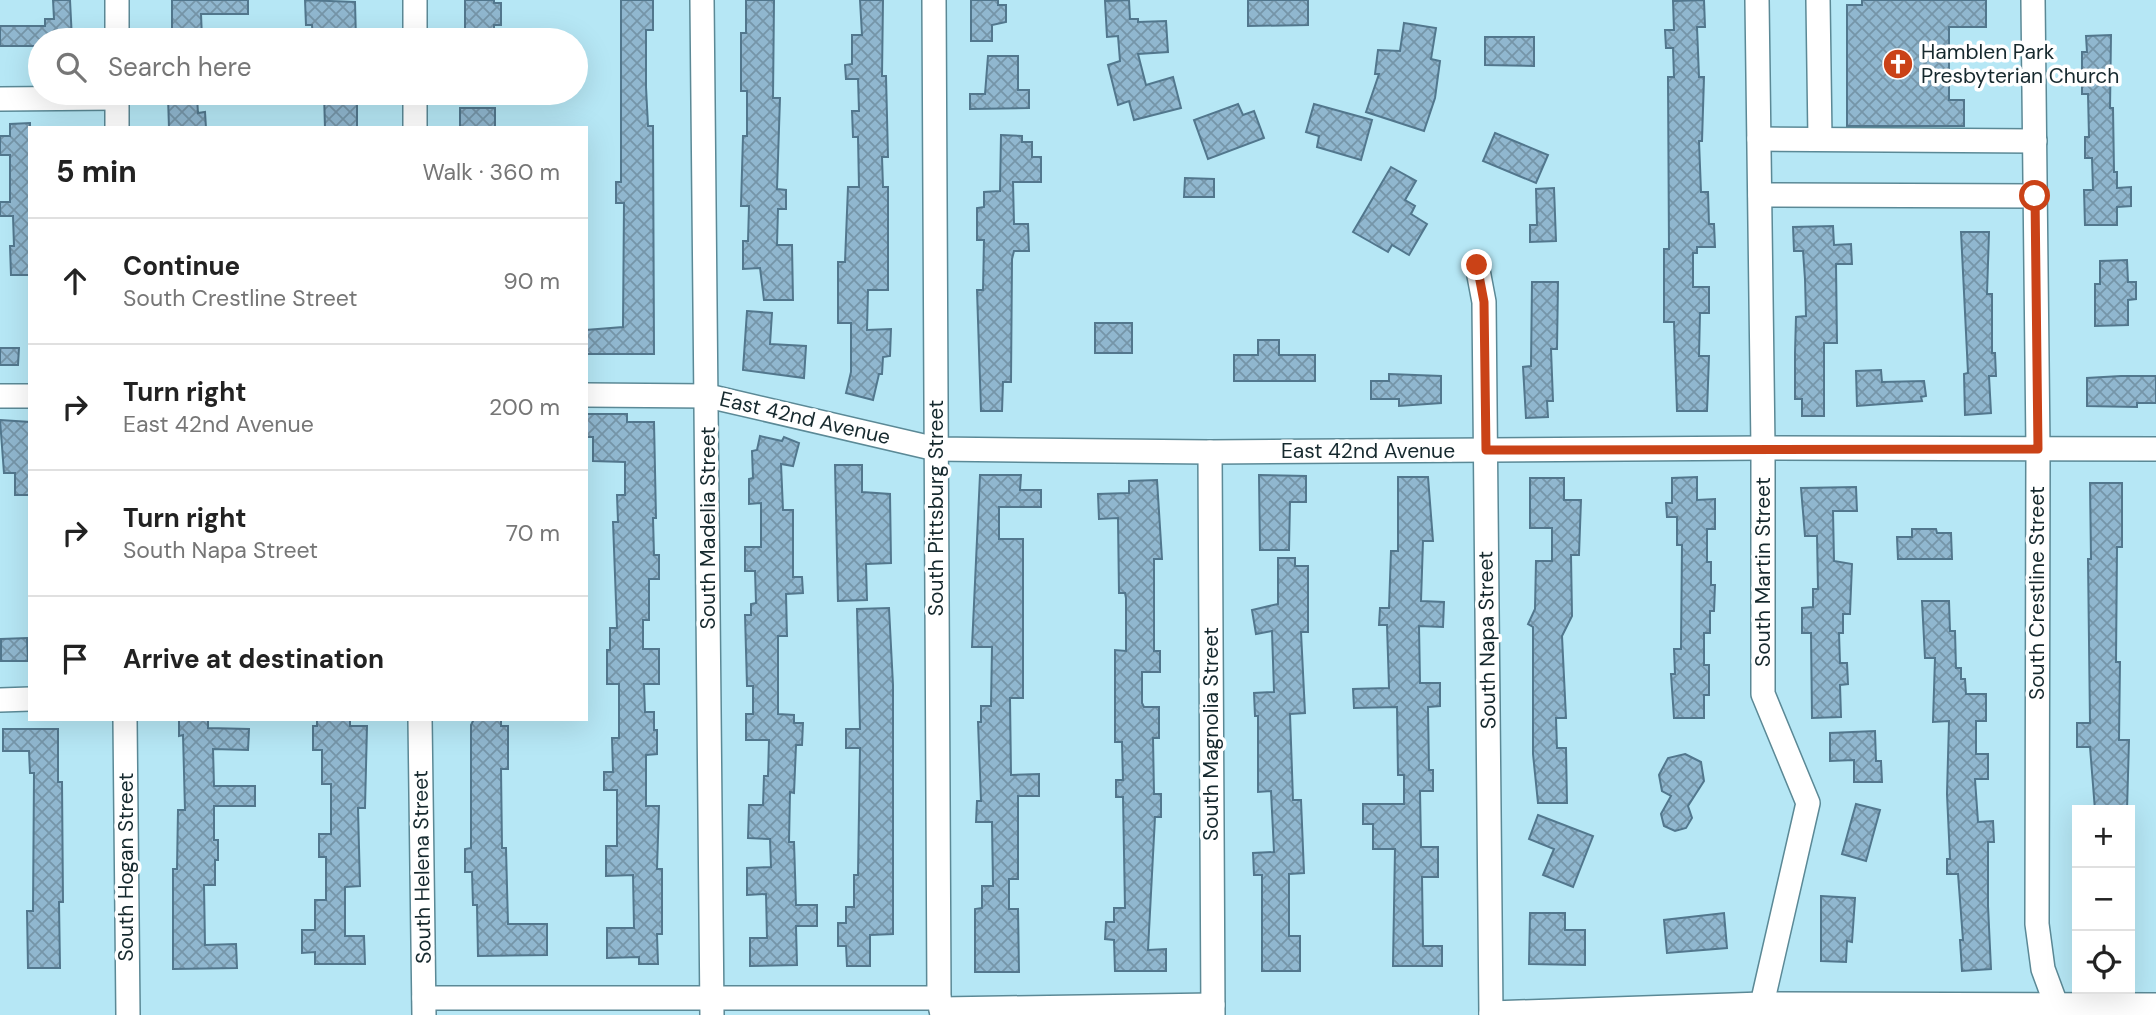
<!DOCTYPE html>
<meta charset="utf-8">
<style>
:root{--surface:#fff;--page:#f2f2f2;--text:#222;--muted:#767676;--line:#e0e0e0}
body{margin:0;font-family:"DM Sans",sans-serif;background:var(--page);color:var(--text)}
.controls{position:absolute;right:21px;bottom:21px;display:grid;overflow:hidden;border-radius:0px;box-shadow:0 7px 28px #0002}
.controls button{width:63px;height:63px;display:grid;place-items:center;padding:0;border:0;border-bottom:2px solid var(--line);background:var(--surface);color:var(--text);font:35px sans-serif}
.stop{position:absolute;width:21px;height:21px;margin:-16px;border:5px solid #ca4217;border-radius:50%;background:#fff}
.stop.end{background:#ca4217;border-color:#fff;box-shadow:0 2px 7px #0008}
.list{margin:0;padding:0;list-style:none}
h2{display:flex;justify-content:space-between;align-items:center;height:91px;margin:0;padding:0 28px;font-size:30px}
h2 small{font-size:23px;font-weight:400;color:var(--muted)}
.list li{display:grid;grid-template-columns:46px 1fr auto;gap:21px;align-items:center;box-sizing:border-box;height:126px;padding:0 28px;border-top:2px solid var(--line)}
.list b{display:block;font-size:26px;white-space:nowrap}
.list p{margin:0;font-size:23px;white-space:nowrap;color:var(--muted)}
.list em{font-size:23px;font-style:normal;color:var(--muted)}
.icon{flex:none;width:38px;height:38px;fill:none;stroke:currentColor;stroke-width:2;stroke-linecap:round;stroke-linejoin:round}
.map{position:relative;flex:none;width:2156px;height:1015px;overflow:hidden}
.search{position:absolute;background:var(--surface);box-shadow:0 7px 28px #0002;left:28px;top:28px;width:560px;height:77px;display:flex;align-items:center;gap:18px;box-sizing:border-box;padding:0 24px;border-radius:38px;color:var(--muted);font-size:26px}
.panel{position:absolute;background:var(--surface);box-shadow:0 7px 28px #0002;left:28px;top:126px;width:560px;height:595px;border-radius:0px}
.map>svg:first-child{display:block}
</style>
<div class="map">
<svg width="2156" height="1015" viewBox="0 0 2156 1015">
<defs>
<pattern id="building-cross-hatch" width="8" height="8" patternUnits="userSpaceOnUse" patternTransform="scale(1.75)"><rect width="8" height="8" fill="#90b7cf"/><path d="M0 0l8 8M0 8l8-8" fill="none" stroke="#7595a8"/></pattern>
</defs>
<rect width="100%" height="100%" fill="#b6e7f5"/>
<g fill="url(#building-cross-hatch)" stroke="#52778d" stroke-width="2">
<polygon points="53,0 70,0 72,40 40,40 40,46 0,46 0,26 45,26 45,19 54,19"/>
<polygon points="172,0 248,0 248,14 201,14 202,38 172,38"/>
<polygon points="305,0 355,2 356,40 313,40 312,25 306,25"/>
<polygon points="465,0 494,0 494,3 501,3 501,25 494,25 494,40 465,40"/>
<polygon points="621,0 653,0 653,30 646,30 646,87 648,126 653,126 654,354 586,354 586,330 623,327 624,203 616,203 616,182 621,182"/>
<polygon points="746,0 774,0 773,98 780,98 777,189 786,190 786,209 778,209 777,245 792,245 793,300 764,300 760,268 743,269 743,241 748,241 749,206 741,206 743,136 747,136 747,91 741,91 741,33 746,33"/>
<polygon points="860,0 883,0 882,76 886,76 888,157 882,157 883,187 888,187 888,290 868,290 867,330 891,329 890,356 883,357 882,374 879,374 873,400 846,393 851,372 851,323 838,323 838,262 845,262 848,187 859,187 858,137 853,137 852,111 859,111 858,79 846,79 845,65 852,64 852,35 862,35"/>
<polygon points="971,0 998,0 998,5 1006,5 1006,22 992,25 992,41 971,41"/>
<polygon points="1129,0 1130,19 1138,19 1138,22 1166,21 1168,52 1138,54 1146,85 1173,77 1181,108 1134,120 1129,101 1118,105 1108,65 1120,61 1118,36 1107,37 1105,1"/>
<polygon points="1248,0 1308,0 1308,25 1248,26"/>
<polygon points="1704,0 1705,27 1697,27 1699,77 1704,77 1702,141 1699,141 1701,192 1708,192 1709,224 1714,224 1715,247 1697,247 1697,253 1693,253 1693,287 1709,287 1709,313 1700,313 1699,356 1709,356 1707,411 1677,411 1674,322 1664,322 1664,249 1669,249 1668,77 1674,77 1673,48 1666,48 1665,30 1674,30 1673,1"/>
<polygon points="1862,0 1986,0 1986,27 1949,27 1949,100 1964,100 1964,126 1847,126 1847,5 1862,5"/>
<polygon points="1404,23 1436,28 1431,59 1440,61 1435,98 1424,131 1366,112 1379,74 1375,74 1378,50 1400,51"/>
<polygon points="2111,35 2110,108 2113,108 2114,172 2117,172 2117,188 2131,187 2131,206 2117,207 2117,225 2085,225 2084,190 2093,190 2092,158 2085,158 2085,137 2089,137 2088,94 2082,94 2082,52 2087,52 2086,36"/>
<polygon points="1485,37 1534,37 1534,66 1485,65"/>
<polygon points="988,56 1018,56 1018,90 1029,90 1029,108 970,109 970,94 985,94"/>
<polygon points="324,93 357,93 357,128 325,128"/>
<polygon points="168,97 197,97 198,113 205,112 206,128 169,128"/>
<polygon points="1238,104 1243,115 1254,111 1264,138 1208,159 1194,120"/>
<polygon points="1314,104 1372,120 1361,160 1317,147 1319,136 1306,132"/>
<rect x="460" y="108" width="35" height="20"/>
<polygon points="30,123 30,275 11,275 10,246 14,246 13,216 0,216 0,202 10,202 10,155 0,155 0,136 10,136 10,124"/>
<polygon points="1495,133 1548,155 1536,183 1483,161"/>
<polygon points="1001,135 1022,136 1022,142 1032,142 1032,157 1041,157 1041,182 1013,182 1014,224 1028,224 1029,251 1014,251 1012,259 1011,382 1003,382 1002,411 981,411 977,290 983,290 984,240 977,240 977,208 984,207 984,192 1000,191"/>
<polygon points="1391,167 1416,181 1405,200 1415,206 1411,214 1427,224 1409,255 1392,245 1388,252 1353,232"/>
<polygon points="1185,178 1214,179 1214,197 1184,197"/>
<polygon points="1554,188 1556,241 1530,242 1530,225 1537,225 1536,189"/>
<polygon points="1833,226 1834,245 1851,244 1852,264 1836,264 1837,343 1824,343 1824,416 1802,416 1802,399 1795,399 1795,353 1796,317 1806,316 1805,279 1803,251 1794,251 1793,227"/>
<polygon points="1961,232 1989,232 1987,294 1992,294 1992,353 1995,353 1996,376 1989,376 1991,413 1965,415 1964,374 1968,373"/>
<polygon points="2127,260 2128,282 2136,282 2136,299 2128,300 2128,325 2095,326 2095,284 2100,284 2100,261"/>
<polygon points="1532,282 1558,282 1557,349 1551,349 1553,401 1547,401 1548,417 1526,418 1523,367 1531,366"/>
<polygon points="747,311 772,313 770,344 806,346 804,378 743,370"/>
<rect x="1095" y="323" width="37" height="30"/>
<polygon points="1258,340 1279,340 1279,355 1315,355 1315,381 1234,381 1234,355 1258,355"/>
<polygon points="0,348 19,348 18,365 0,365"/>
<polygon points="1881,370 1882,382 1924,381 1926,396 1921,397 1922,401 1857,406 1856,371"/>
<polygon points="1389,374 1441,376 1441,403 1399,406 1399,399 1371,399 1371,381 1389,381"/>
<polygon points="2121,376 2156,376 2156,403 2137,403 2137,407 2087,406 2087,378"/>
<polygon points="586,414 627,414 627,422 654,422 656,518 653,518 654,555 659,555 659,579 649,579 649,620 643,620 643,649 659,649 659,684 644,684 645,712 654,712 654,730 657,730 657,754 646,755 646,806 659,806 657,869 662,869 662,934 657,934 658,964 639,964 639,957 607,958 607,928 634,928 633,875 606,876 606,846 617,846 617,790 604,790 604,772 613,772 612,738 619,738 619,684 607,684 607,650 610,650 610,628 617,628 613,522 618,522 617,495 625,495 625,462 593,461 593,437 586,437"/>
<polygon points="0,420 30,422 30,495 15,495 15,473 4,473"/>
<polygon points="760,436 782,441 784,437 799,443 793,466 781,464 783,510 793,510 793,577 802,577 803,593 786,594 787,636 778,636 778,714 794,715 794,723 803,723 802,745 796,745 794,793 790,792 789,842 794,842 796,905 817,905 817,926 796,926 797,965 750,966 750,938 767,938 766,894 747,895 747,868 771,867 770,839 748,838 749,805 763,805 764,776 768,776 769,740 746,740 746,714 753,714 753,686 747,686 745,615 751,615 751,604 756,603 755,571 745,571 745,547 761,547 761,503 749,504 749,479 753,478 752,451 757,450"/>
<polygon points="835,465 862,465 862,492 890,494 891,563 866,564 867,600 838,601"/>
<polygon points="980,475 1021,475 1020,490 1041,490 1041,507 999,507 999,539 1023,539 1023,698 1010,698 1011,775 1039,774 1039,796 1018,796 1018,879 1009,879 1009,909 1018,909 1019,972 975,972 975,909 982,908 982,886 993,886 992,822 976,822 977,801 981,801 978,722 981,722 981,706 991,706 992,647 972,647"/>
<polygon points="1259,475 1306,476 1306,502 1290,502 1289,550 1260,550"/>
<polygon points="1398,477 1428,477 1433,541 1423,541 1421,601 1444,602 1443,627 1419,626 1420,683 1440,683 1440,706 1428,707 1429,770 1433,770 1433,791 1420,791 1421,847 1438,847 1438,877 1422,877 1423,946 1442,946 1442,966 1393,966 1395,849 1373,849 1373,824 1363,824 1363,804 1404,804 1404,775 1398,775 1397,707 1354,708 1353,689 1389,688 1387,625 1379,625 1380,608 1389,608 1391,551 1398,551"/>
<polygon points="1697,477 1697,500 1715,499 1715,529 1707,529 1707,562 1711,562 1711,585 1715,585 1714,611 1710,611 1710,633 1704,633 1704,665 1709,665 1709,695 1704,695 1704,718 1674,718 1671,674 1675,674 1674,649 1681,649 1682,545 1677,545 1677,517 1667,517 1666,503 1672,503 1672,478"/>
<polygon points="1530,478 1564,478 1564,500 1581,500 1579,555 1571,555 1572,616 1562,636 1566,718 1556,718 1557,748 1566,748 1567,803 1538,803 1533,754 1533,627 1528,624 1535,609 1536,561 1552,561 1552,528 1530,528"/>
<polygon points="1157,480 1162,559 1154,559 1154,651 1160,651 1160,672 1142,672 1142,703 1144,707 1159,707 1159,738 1153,738 1154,794 1161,794 1161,817 1155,817 1148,950 1166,949 1166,971 1115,971 1114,940 1105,939 1106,922 1114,922 1114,908 1125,908 1123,797 1116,797 1116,780 1123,780 1122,742 1115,742 1115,650 1126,651 1126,598 1125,593 1119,593 1118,518 1099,519 1098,494 1129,493 1129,481"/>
<polygon points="2090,483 2122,483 2122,547 2117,547 2116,662 2120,662 2119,740 2129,740 2127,810 2095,810 2090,747 2077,747 2077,723 2090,723 2088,559 2091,559"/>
<polygon points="1856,487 1857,511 1833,511 1834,561 1852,564 1850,614 1843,614 1843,633 1839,633 1840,663 1847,663 1848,684 1840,685 1841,717 1812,718 1811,633 1802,633 1802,608 1813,607 1813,589 1818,589 1817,536 1805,536 1801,488"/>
<polygon points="1912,529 1936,529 1937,533 1951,533 1952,559 1898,559 1897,537 1912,537"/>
<polygon points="1278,558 1295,558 1295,566 1308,566 1308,632 1301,632 1305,713 1290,714 1293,800 1301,800 1304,873 1289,874 1289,936 1300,936 1300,971 1262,971 1262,875 1254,875 1253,853 1274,852 1271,791 1258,792 1258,716 1255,716 1254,693 1274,692 1272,631 1256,634 1252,610 1278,604"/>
<polygon points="1922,601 1949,601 1950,631 1955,631 1956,668 1961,668 1961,679 1965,679 1966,694 1986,694 1986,721 1976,721 1976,754 1988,754 1988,779 1975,779 1978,822 1993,821 1994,842 1988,842 1988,906 1991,969 1962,971 1960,940 1963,940 1958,874 1947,874 1947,859 1950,859 1947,794 1949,721 1933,722 1935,658 1925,658"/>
<polygon points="889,608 893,685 893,934 870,935 870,966 847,966 846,946 838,946 838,923 846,923 846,907 854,907 854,875 858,875 860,748 846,748 846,729 860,729 857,609"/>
<polygon points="27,638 28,661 1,661 1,639"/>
<polygon points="179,719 208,719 208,728 249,729 248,750 213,749 214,786 255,786 255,806 214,806 214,840 218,840 218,860 215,860 215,885 204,885 205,945 236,944 237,968 173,969 173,869 177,869 178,810 185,810 183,735 179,736"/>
<polygon points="317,719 350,719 350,726 367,726 365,808 358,808 360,886 345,887 345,936 364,936 365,964 315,964 315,952 302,953 302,930 315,930 315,900 326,900 326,857 319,857 319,834 331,834 331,784 322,784 322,750 313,750 313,726 317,726"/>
<polygon points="474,719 501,719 501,726 508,726 508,769 501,769 502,848 506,848 508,924 547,924 547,955 478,956 477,905 473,905 472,872 465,872 465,849 471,848 471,725"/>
<polygon points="3,729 58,729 58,782 62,782 63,902 59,902 60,968 28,968 27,911 33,911 34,773 30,773 29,751 3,751"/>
<polygon points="1875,731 1876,761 1881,761 1882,782 1854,782 1854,760 1830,761 1830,733"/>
<polygon points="1685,754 1701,762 1704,781 1688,806 1692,818 1686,828 1675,831 1664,826 1661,814 1671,796 1662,791 1659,775 1668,758"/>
<polygon points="1856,804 1880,810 1866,861 1842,854"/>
<polygon points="1538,815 1593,836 1573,887 1543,875 1554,849 1529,839"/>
<polygon points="1821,896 1855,898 1852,942 1847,941 1846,962 1821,961"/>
<polygon points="1530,913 1565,913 1565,930 1585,930 1585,965 1529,964"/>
<polygon points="1724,913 1727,948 1667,953 1664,920"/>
</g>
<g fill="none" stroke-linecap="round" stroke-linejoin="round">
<g stroke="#5b8996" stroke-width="26">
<g id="minor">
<polyline points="415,0 415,40"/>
<polyline points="702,0 712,1015"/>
<polyline points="934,0 939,998 942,1015"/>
<polyline points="1757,0 1763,448 1763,694 1808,803 1762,1004"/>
<polyline points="1818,0 1820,139"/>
<polyline points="2033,0 2038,449 2037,924 2043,969 2060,1015"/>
<polyline points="117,40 117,0"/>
<polyline points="117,93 117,128"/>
<polyline points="415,93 415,128"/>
<polyline points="0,99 117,98"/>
<polyline points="1759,139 2035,141"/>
<polyline points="1760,195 2035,196"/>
<polyline points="1477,265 1484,302 1491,1015"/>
<polyline points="586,395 708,396 936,449 1210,452 1763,448 2156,449"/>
<polyline points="0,396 30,396"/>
<polyline points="1210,452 1213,1015"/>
<polyline points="0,700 30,699"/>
<polyline points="125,719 128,1015"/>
<polyline points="420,719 424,1015"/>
<polyline points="424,998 939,998"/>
<polyline points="941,1009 1213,1005"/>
<polyline points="1491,1013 1762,1004 2156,1005"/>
</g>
</g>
<use href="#minor" stroke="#fff" stroke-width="23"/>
</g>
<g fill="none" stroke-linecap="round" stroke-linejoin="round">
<polyline stroke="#ca4217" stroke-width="9" points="1477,265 1484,302 1486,450 2038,449 2035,196"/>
</g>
<defs>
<g id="church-disc" transform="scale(1.575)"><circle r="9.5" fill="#ca4217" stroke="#fff"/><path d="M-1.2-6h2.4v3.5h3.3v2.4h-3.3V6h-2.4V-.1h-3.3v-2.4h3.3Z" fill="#fff"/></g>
</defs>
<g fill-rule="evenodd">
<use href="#church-disc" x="1898" y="64"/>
</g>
<g text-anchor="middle" stroke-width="7" stroke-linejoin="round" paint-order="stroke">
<g font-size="21" fill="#16292e" stroke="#fff" text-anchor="start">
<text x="1921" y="59">Hamblen Park<tspan x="1921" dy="24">Presbyterian Church</tspan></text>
</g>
<g font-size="21" fill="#16292e" stroke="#fff">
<text transform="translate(805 418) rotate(13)" y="7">East 42nd Avenue</text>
<text x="1368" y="458">East 42nd Avenue</text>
<text transform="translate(936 508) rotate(-90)" y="7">South Pittsburg Street</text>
<text transform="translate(708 528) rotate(-90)" y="7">South Madelia Street</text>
<text transform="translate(1763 572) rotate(-90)" y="7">South Martin Street</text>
<text transform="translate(2037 593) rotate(-90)" y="7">South Crestline Street</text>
<text transform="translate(1487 640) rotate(-91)" y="7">South Napa Street</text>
<text transform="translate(1211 734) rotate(-90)" y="7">South Magnolia Street</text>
<text transform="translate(126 867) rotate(-90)" y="7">South Hogan Street</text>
<text transform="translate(422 867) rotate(-91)" y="7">South Helena Street</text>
</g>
</g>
</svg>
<div class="controls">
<button>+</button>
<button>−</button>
<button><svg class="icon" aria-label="locate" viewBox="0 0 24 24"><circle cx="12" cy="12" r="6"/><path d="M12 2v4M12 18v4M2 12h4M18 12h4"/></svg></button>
</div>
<div class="stop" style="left:2035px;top:196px"></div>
<div class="stop end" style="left:1477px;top:265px"></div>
<div class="search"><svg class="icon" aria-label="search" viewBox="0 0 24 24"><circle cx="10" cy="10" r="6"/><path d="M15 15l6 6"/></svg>Search here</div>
<section class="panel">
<h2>5 min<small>Walk · 360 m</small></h2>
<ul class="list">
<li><svg class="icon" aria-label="ahead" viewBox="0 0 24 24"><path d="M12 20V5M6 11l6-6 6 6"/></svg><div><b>Continue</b><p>South Crestline Street</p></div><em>90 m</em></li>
<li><svg class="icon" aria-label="right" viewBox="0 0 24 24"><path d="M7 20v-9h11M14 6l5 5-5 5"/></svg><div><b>Turn right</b><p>East 42nd Avenue</p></div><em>200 m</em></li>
<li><svg class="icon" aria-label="right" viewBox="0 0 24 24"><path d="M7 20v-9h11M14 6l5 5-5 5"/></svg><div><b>Turn right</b><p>South Napa Street</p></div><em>70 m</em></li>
<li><svg class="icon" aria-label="arrive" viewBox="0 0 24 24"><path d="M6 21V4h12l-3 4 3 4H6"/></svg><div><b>Arrive at destination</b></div></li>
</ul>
</section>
</div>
